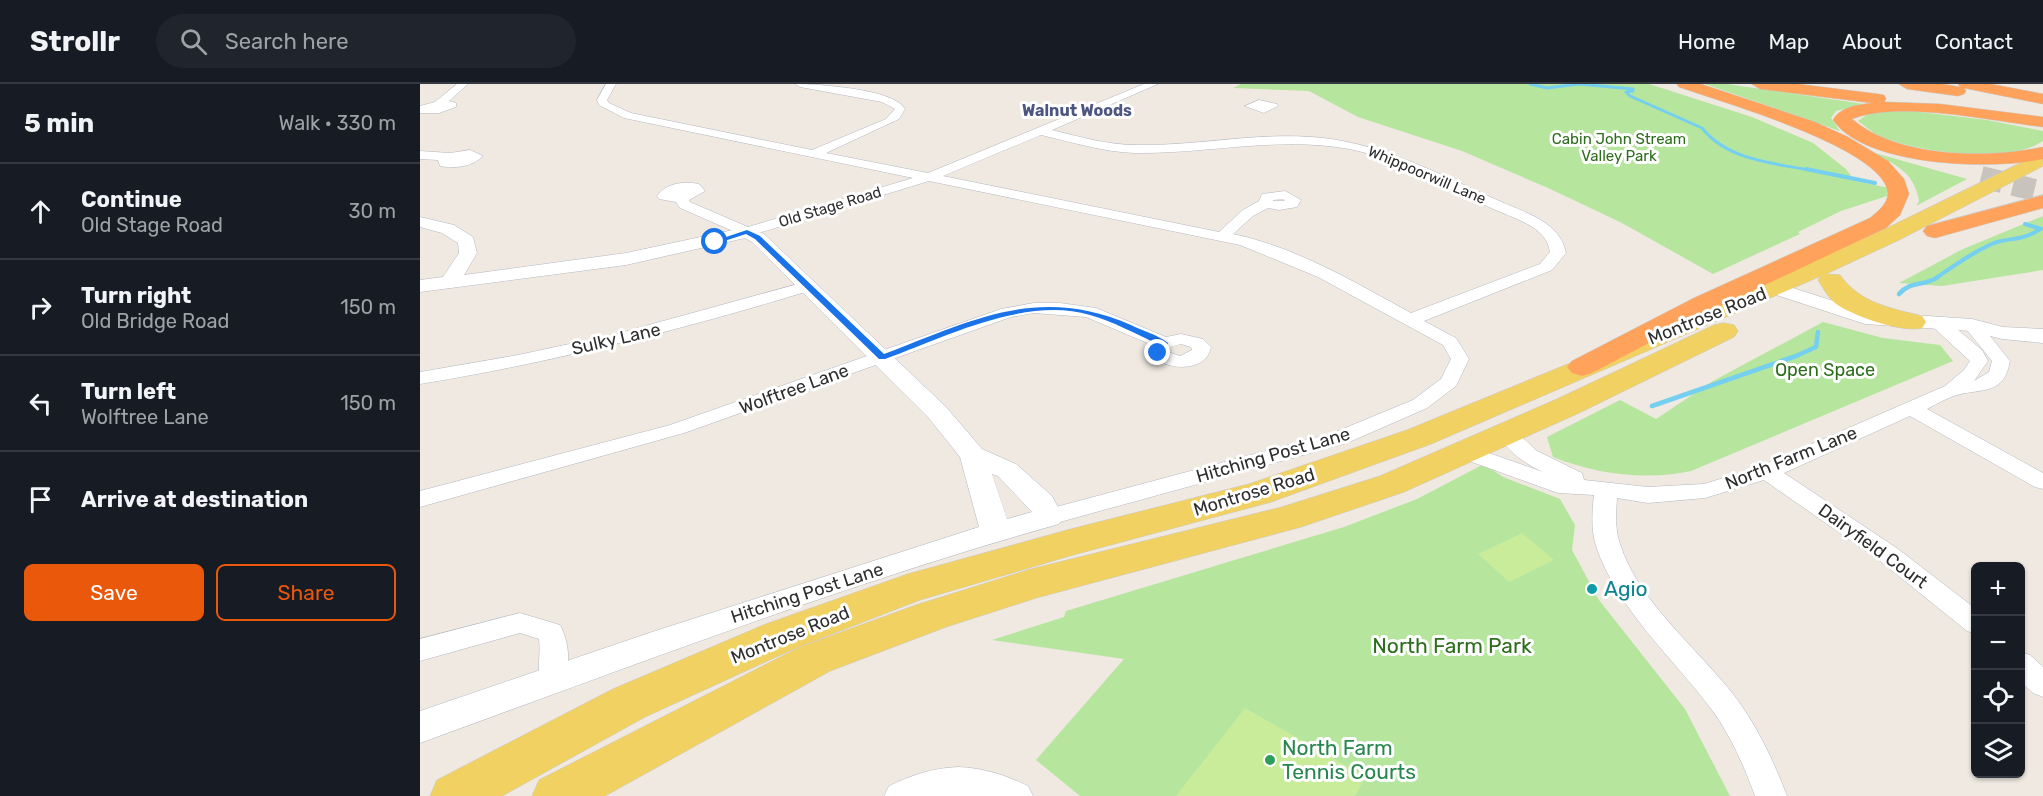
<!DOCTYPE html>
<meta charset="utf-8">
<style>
:root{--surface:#171b24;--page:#20242c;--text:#f1f3f6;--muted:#9ea1a6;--line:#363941;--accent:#ea580c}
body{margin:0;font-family:Rubik,sans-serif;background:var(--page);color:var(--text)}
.controls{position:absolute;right:18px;bottom:18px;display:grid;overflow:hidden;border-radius:9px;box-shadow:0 2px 4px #0004}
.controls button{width:54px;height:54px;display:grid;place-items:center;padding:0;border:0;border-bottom:2px solid var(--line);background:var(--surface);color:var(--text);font:30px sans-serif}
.stop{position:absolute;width:18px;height:18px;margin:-14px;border:4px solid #1a73e8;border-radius:50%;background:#fff}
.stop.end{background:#1a73e8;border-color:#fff;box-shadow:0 2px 6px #0008}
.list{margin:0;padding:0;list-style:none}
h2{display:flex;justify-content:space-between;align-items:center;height:78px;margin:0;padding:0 24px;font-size:26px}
h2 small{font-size:20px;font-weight:400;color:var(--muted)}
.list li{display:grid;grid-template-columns:39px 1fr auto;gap:18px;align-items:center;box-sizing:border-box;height:96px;padding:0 24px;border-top:2px solid var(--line)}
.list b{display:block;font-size:22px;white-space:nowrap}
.list p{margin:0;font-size:20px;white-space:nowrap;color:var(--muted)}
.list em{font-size:20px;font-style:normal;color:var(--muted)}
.actions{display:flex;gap:12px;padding:18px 24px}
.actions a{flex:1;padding:14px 0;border:2px solid var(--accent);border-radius:9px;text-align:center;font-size:21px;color:var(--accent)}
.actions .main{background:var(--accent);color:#fff}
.icon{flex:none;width:33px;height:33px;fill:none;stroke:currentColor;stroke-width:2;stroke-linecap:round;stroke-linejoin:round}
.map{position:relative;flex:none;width:1623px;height:712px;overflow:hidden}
header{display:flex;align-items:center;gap:36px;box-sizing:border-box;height:84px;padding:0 30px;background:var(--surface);border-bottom:2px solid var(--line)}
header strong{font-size:28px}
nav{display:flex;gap:33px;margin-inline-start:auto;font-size:21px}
.search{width:420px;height:54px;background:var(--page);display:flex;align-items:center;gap:15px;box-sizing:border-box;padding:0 21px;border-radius:33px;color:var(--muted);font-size:22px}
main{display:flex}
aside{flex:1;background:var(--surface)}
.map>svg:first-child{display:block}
</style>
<header>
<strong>Strollr</strong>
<div class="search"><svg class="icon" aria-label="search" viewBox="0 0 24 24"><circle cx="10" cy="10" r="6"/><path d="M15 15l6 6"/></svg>Search here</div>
<nav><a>Home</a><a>Map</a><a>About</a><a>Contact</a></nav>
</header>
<main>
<aside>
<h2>5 min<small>Walk · 330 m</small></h2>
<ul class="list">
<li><svg class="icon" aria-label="ahead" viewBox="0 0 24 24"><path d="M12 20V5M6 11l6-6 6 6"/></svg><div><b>Continue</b><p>Old Stage Road</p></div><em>30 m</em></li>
<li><svg class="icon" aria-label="right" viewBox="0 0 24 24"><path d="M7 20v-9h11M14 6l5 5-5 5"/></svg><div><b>Turn right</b><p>Old Bridge Road</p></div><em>150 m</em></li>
<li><svg class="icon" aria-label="left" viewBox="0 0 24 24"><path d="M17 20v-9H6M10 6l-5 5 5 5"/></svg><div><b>Turn left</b><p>Wolftree Lane</p></div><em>150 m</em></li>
<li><svg class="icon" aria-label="arrive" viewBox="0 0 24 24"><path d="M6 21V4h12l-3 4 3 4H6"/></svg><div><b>Arrive at destination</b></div></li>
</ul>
<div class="actions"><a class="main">Save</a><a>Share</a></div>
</aside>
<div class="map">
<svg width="1623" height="712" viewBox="0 0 1623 712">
<rect width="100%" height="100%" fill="#efe9e1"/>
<g fill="#b6e59e">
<polygon points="821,0 1229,0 1332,33 1393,59 1426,85 1435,97 1469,104 1467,112 1421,127 1378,148 1380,150 1293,190 1202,139 1128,104 1042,67 938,33 889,7 813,4"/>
<polygon points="1285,0 1307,0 1444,20 1416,27 1411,34 1420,47"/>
<path d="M1491 27 1567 36 1623 47V57C1588 81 1499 68 1461 53 1453 49 1445 42 1438 37L1451 28Z"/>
<path d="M1455 69 1547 95 1496 122 1499 117C1494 88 1478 83 1455 69Z"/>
<polygon points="1623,132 1623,186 1522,202 1479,199 1543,165"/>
<path d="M1403 238 1463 254 1520 261 1533 277 1271 387C1225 397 1176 390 1133 373L1127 353 1200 316 1236 335 1293 297Z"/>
<polygon points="1064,380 1083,393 1140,415 1155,441 1152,466 1179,516 1265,625 1310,712 660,712 616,676 704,575 572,556 644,533 646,527 924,443 997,415"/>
</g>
<g fill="#c9ec9a">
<polygon points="1102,449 1134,476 1089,498 1058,470"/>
<polygon points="825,624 946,693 935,712 756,712"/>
</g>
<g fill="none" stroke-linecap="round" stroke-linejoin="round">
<path stroke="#75cff0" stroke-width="3" d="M1110 0 1127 4 1159 0 1213 5V7L1206 8 1210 12 1282 44C1308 77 1355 79 1394 87"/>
<g stroke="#75cff0" stroke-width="4">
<polyline points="1386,85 1455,99"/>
<polyline points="1605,140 1621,145"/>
<path d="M1516 194C1535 181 1553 168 1574 159 1592 153 1603 157 1620 145"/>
</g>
<g stroke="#75cff0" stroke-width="4.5">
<path d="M1479 210C1491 196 1504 203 1518 193"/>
<polyline points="1232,322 1376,272 1396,263 1398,248"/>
</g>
<polyline stroke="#c8c4bd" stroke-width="22" stroke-dasharray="22 11" stroke-linecap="butt" points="1561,93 1623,108"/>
<g stroke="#b4b7c1" stroke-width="1">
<g id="minor">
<polygon points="37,0 48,0 29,17 36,19 36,23 19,29 0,29 0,22 15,18"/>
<path d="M186 0H196L187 16 189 19 211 29 392 66 466 35 475 25 462 18 380 3 375 0C397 0 475 5 485 25L479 35 406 69 508 89 724 0H738L632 46C660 53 688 61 717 61 779 62 841 47 903 54 965 61 1021 91 1077 116 1103 128 1140 137 1146 169L1132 186 1004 237 1036 254 1049 275 1036 302 1007 324 927 359 629 441 621 439 617 433 621 427 913 349 993 316 1021 295 1031 275 1023 261 898 193 820 161 509 97 332 151H322L260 124 256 118 239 115 237 112C246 99 264 97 279 100L285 107 269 116 270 118 328 143 493 94 204 34 179 21 177 16ZM621 51C652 58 683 68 715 69 786 70 858 52 929 65 973 73 1030 105 1071 124 1092 134 1127 142 1130 168L1120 180 991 229C936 199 876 163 813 150L833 132 848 124 859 126 877 123 881 116 865 107 842 110 839 117 823 126 799 148 523 92ZM863 115 865 117H853V116Z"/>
<polygon points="839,16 857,20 858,22 844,29 825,22"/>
<path d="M50 66 63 72C52 83 34 85 20 82L18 76 0 75V67L30 69Z"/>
<path d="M389 197 395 199 397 202 395 205C265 245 134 278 0 300V288L98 271 196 250Z"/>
<path d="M614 219H640L676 224 746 253 761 250 783 255 791 263C786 290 743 287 730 269L732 261 666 233 614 229 591 233 264 349 0 423V407L250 341 581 225ZM761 260 771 263 772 266 760 272 748 268 750 263Z"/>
<path d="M1519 234 1525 235 1562 266 1568 277 1554 297 1569 288 1572 277 1543 241 1546 237H1558L1590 277C1584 311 1564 304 1537 311 1527 314 1516 320 1507 325L1623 389V405L1615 403 1490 332 1364 389 1478 465 1556 525V550L1547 547 1460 477 1344 396 1285 414 1228 419 1197 414C1196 429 1195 446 1200 460 1218 517 1277 564 1313 610 1337 641 1353 676 1367 712H1335C1324 682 1311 652 1292 626 1253 574 1197 525 1176 462 1171 446 1172 428 1174 411L1138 409 1038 373 1035 368 1038 363 1046 361 1123 388C1103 379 1088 367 1076 349L1079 345 1086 343 1093 345 1117 367 1162 389 1164 396 1228 403 1284 400 1339 383 1525 302 1544 286 1550 277 1513 243 1510 239 1513 235Z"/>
<path d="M100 529 140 541C150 559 151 584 142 602L132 606 122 602C116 589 121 571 119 555L100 549 0 577V555Z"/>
<polygon points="1600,568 1610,571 1623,583 1623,613 1613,609 1600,597"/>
<path d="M538 683C564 684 585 691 608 702L613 712H464L469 702C492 691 513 684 538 683Z"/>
</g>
</g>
<g stroke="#b4b7c1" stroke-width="1">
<g id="tertiary">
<path d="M0 133 34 141 53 153 57 169 44 191 206 169 327 143 344 150 526 323 562 365 596 380 632 412 643 433 639 440C422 501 212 582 0 659V627L232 548 559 443 540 373 508 333 332 158 325 154 206 181 0 208V196L23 193 39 169 38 159 22 149 0 143ZM572 390 578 392 612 428 587 435Z"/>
<polygon points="1354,198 1448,228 1552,235 1583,243 1623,245 1623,259 1582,255 1551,247 1445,240 1347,208 1344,204 1347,200"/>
</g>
</g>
<g stroke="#c9c9c9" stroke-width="1">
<g id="primary">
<path d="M1623 68V82L1479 156 1406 190 1420 191C1440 219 1470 224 1502 232L1506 238 1502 244C1482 249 1432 232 1415 219 1408 213 1403 204 1398 196L1401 192 1011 360 851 418 653 471 500 516 376 564 225 633 82 712H10L17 696 193 605 346 540 488 490 651 445 829 400 987 346 1345 199 1463 146Z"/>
<polygon points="1304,239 1314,241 1318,247 1314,253 1159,329 984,408 881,443 616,514 526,543 410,587 185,712 112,712 119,696 380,563 496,521 611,485 862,423 960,392 1137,315 1294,241"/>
</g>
</g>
<g stroke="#c9c9c9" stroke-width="1">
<g id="motorway">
<path d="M1257 0H1281L1395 38 1428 53 1468 77 1484 95 1489 110 1480 131 1466 144 1292 226 1172 289 1162 292 1152 289 1147 283 1152 277 1274 214 1450 134C1457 128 1468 120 1468 109 1465 64 1298 17 1259 3Z"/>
<path d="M1332 0H1378L1458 10 1464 11 1466 15 1464 18 1520 20 1623 33V43C1572 37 1479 16 1432 35 1477 74 1567 75 1623 63V75C1572 86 1446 83 1413 36 1420 23 1437 21 1452 19L1340 5Z"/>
<polygon points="1479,0 1523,0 1540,3 1538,0 1571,0 1623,10 1623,20 1544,4 1546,7 1544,10 1538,12 1487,5"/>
<polygon points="1623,111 1623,124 1515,154 1507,152 1503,147 1507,142"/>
</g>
</g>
<use href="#minor" fill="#fff" fill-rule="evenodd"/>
<use href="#tertiary" fill="#fff" fill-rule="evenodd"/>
<use href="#primary" fill="#f2d163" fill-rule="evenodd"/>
<use href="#motorway" fill="#ffa35c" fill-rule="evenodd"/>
</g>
<path fill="#1a73e8" d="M327 146 340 152 464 270C551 237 618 200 711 241 723 247 738 251 748 259L741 271 738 272 734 269 738 260C716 250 694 238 670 231 605 212 525 253 465 275H459L335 155 326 150 295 160 291 158Z"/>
<circle fill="#0f9aa8" stroke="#fff" stroke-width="2" cx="1172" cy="505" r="6"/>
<circle fill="#2e9e5b" stroke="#fff" stroke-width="2" cx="850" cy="676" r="6"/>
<g text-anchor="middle" stroke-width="6" stroke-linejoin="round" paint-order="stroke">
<g font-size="15" fill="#2c6e1b" stroke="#fff">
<text x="1199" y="60">Cabin John Stream<tspan x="1199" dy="17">Valley Park</tspan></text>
</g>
<g font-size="15" fill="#2e2e2e" stroke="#fff">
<text transform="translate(1007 91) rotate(23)" y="5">Whippoorwill Lane</text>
<text transform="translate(410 123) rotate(-17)" y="5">Old Stage Road</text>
</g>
<g font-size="16" font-weight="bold" fill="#4d5680" stroke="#fff">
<text x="657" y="32">Walnut Woods</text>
</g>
<g font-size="18" fill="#2e2e2e" stroke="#fff">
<text transform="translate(1287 232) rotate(-22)" y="6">Montrose Road</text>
<text transform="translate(196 255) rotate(-13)" y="6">Sulky Lane</text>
<text transform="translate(374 305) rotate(-20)" y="6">Wolftree Lane</text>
<text transform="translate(853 371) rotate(-16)" y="6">Hitching Post Lane</text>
<text transform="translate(1371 374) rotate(-22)" y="6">North Farm Lane</text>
<text transform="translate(834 408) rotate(-17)" y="6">Montrose Road</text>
<text transform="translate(1453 462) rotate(36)" y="6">Dairyfield Court</text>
<text transform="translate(387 509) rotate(-18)" y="6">Hitching Post Lane</text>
<text transform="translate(370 551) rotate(-22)" y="6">Montrose Road</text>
</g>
<g font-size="18" fill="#2c6e1b" stroke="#fff">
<text x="1405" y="292">Open Space</text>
</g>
<g font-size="21" fill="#0d838f" stroke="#fff" text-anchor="start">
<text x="1184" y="512">Agio</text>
</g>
<g font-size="21" fill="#2c6e1b" stroke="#fff">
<text x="1032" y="569">North Farm Park</text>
</g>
<g font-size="21" fill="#27864d" stroke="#fff" text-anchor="start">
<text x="862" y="671">North Farm<tspan x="862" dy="24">Tennis Courts</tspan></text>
</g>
</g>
</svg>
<div class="controls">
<button>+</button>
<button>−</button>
<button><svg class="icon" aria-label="locate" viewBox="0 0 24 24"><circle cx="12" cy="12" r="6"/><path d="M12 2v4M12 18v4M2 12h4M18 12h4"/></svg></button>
<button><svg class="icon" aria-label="layers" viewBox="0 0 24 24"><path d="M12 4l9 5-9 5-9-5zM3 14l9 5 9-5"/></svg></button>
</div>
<div class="stop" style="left:295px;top:158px"></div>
<div class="stop end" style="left:738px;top:269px"></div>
</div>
</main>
